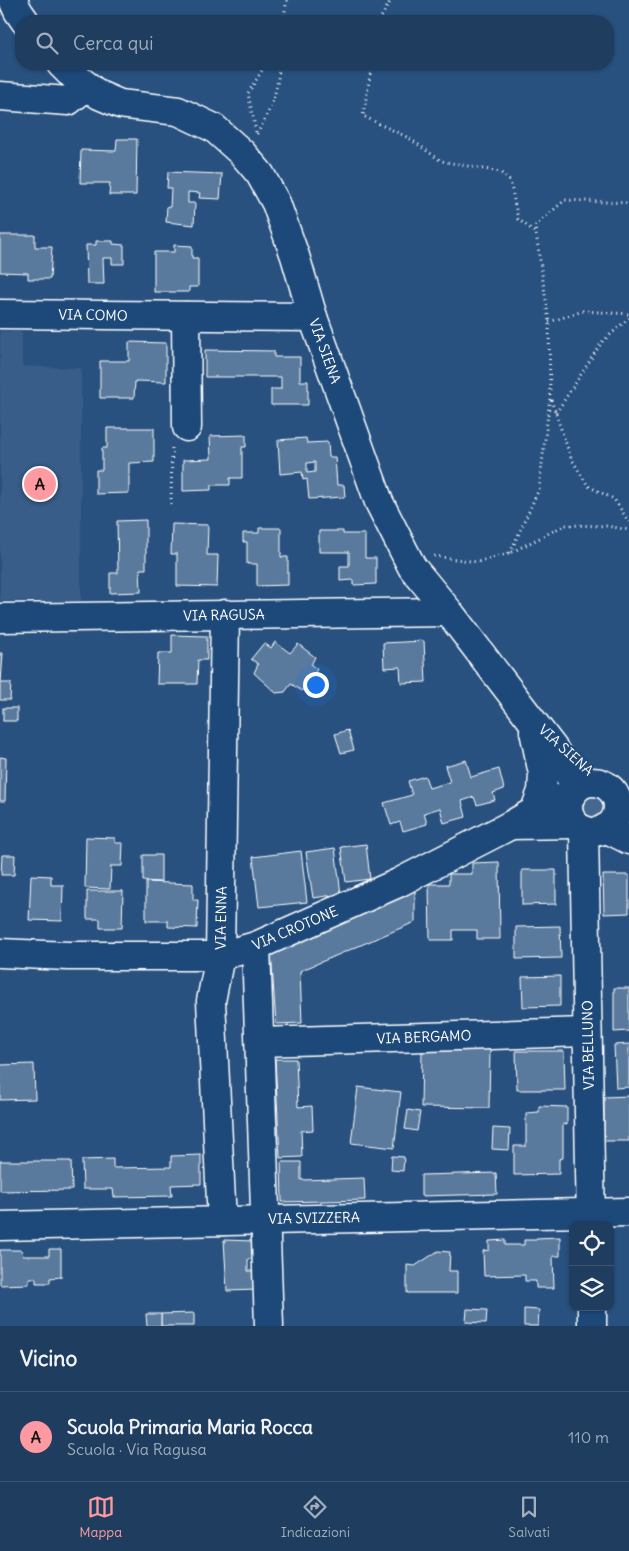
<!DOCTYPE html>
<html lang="it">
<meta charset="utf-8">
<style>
:root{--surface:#1e3d5f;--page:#2b4868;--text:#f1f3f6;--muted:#a1aebd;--line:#3c5674;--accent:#ff9aa2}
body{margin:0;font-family:Delius,sans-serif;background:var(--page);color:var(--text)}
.controls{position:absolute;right:15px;bottom:15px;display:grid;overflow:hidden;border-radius:10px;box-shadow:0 1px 4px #0004}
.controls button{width:45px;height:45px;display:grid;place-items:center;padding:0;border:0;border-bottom:1px solid var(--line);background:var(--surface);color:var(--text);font:25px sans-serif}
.you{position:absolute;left:315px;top:684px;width:18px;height:18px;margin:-12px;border:4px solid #fff;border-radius:50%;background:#1a73e8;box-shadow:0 0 0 8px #1a73e833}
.badge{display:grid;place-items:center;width:32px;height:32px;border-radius:50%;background:var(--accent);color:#111;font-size:16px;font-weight:700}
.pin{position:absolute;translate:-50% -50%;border:2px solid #fff;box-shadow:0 1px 5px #0006}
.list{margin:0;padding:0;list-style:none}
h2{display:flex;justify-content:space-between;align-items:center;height:65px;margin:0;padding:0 20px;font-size:21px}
h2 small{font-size:16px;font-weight:400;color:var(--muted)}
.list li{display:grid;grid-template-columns:32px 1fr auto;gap:15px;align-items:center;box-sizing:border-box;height:90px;padding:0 20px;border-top:1px solid var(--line)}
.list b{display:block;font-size:19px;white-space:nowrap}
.list p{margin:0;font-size:16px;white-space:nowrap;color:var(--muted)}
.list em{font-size:16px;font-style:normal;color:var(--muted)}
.icon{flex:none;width:28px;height:28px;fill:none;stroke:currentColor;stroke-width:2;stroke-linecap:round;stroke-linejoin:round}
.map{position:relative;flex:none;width:629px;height:1326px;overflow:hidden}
.search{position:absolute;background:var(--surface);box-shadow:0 1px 4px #0004;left:15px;right:15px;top:15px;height:55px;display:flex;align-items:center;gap:12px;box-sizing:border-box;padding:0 18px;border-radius:20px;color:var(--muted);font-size:19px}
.sheet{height:155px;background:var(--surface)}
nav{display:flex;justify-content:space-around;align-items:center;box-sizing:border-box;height:70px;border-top:1px solid var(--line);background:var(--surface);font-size:14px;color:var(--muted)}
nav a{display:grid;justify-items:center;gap:2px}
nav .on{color:var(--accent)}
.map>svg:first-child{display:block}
</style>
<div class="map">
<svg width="629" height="1326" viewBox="0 0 629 1326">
<rect width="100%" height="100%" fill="#28517f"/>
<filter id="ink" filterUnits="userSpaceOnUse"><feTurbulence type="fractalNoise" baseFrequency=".02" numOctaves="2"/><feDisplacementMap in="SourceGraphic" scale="10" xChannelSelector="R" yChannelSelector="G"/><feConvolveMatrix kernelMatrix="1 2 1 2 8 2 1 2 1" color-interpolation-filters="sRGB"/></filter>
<g filter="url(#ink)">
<polygon fill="#375d88" points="0,331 22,332 22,366 81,368 81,601 0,601"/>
<path fill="#446890" stroke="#a2b4c8" d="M590 789C613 789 617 811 599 823L577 813 576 805Z"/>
<g fill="#5a7a9d" stroke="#fff" fill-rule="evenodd">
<polygon points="117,139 137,139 136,195 109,195 110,183 80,183 81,150 116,151"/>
<polygon points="168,172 222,174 220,199 199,198 200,193 188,192 188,203 195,203 194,225 166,222 167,206 170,207 171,188 167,188"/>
<polygon points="0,235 35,235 35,247 52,247 50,279 28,279 28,273 0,272"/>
<polygon points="96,241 113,241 113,244 124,245 124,264 112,264 112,258 103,258 104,284 87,284 86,245 96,245"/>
<polygon points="174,245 192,246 192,258 198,258 198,287 189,287 189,292 154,292 154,252 174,252"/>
<polygon points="129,342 166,343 166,382 135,381 134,398 100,398 100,361 129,361"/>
<polygon points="205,350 274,351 274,357 300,357 300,381 308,381 308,405 271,405 271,389 281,389 281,377 205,377"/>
<polygon points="107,428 154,428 154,462 129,463 129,493 96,494 96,470 102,470 102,448 107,448"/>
<polygon points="246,435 246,447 242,447 242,478 230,478 230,485 211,485 211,490 183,491 183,460 211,459 210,436"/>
<path d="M306 438 307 443 328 442 329 457H335L337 485H344L345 497 309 499 307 479 303 480 302 472 280 474 278 440ZM315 462V472L307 473V463Z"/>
<polygon points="146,520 146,569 140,569 141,592 110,593 110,573 118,573 117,521"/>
<polygon points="172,524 208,525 207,555 218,555 217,587 177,586 177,554 171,554"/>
<polygon points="259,528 281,528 281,557 288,557 288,585 257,586 257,564 247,564 247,542 243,542 243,533 259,533"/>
<polygon points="319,531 343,531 343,534 365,534 365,558 376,558 376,584 353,585 353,580 340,581 340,566 349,566 349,552 319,552"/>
<polygon points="172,635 207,636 207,660 198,660 197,684 157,684 158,653 172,653"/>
<polygon points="424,641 426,682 401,683 400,667 384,668 383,643"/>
<polygon points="275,642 290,653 298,644 315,657 311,665 317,669 314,675 316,681 314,683 307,683 302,691 291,684 285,692 276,693 254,673 258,664 251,659 264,643 271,648"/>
<polygon points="0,653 3,653 1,683 11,683 10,700 0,700"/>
<rect x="3" y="708" width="14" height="13"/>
<polygon points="348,730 354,750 341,753 335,734"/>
<polygon points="0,757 6,758 5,801 0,801"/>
<polygon points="466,760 471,777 499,769 504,789 493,793 495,800 477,805 474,797 462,801 466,817 444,823 440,808 424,813 427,824 403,831 400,822 391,825 384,803 412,795 408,781 425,776 429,788 450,782 445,766"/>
<polygon points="86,837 115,838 115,843 123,843 122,866 111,866 110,889 85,888"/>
<polygon points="366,844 370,879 346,882 341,847"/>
<polygon points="335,848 341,894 313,898 306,852"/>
<polygon points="301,851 307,902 259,907 253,857"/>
<polygon points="2,855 15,855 14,875 1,875"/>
<polygon points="143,855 161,855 161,882 143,881"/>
<polygon points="499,862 500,939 477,939 477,930 453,930 453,940 430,940 429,884 449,884 449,874 472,874 472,863"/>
<polygon points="522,870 556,870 556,904 522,905"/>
<polygon points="31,875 51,876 51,885 63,885 62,921 29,920"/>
<polygon points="603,875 629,875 629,913 604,914"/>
<polygon points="146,882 193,884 193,900 198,900 197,928 168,927 168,921 146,921"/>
<polygon points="415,890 415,922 300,971 302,1023 276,1024 271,952"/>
<polygon points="87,891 123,891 122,928 100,928 100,919 87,919"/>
<polygon points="560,926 561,958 516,959 516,927"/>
<polygon points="560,976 560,1006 523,1007 522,977"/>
<polygon points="614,988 629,988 629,1031 614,1032"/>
<polygon points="629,1044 629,1087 616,1088 614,1045"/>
<polygon points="422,1049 490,1049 489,1108 421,1107"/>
<polygon points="516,1051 564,1051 565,1090 517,1090"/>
<polygon points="275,1059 296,1059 298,1107 312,1106 313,1130 301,1131 302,1157 280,1158"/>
<polygon points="34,1064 35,1099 0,1100 0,1065"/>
<polygon points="358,1087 401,1092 394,1148 351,1143"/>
<polygon points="629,1096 629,1141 604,1141 604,1097"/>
<polygon points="539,1106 567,1107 567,1125 563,1124 563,1158 559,1159 559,1174 514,1175 514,1146 526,1146 526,1113 539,1112"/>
<polygon points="408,1110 420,1112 417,1131 405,1129"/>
<polygon points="493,1128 510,1129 509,1150 492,1149"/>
<polygon points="201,1155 201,1184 171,1185 172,1196 114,1197 113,1189 83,1189 82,1160 113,1159 113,1168 171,1167 171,1156"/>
<polygon points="392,1156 404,1157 403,1171 391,1170"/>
<polygon points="0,1161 71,1161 72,1190 0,1191"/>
<polygon points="281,1162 301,1162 301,1180 364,1178 365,1200 282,1202"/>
<polygon points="496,1173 497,1194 421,1196 421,1175"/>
<polygon points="560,1237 560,1256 553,1256 554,1288 536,1288 536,1281 525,1281 525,1275 484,1276 483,1251 489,1250 489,1241 505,1240 505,1245 524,1245 524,1240 536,1240 536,1238"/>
<polygon points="224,1240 254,1241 254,1259 248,1259 248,1271 256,1271 257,1290 227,1291"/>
<polygon points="49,1249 61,1249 61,1277 50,1278 50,1283 36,1283 36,1278 29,1278 29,1284 0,1285 0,1250 22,1250 23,1256 49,1256"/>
<polygon points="438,1251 450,1252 449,1271 457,1271 457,1293 407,1293 407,1265 415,1266"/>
<polygon points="467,1309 487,1310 486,1323 466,1322"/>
<polygon points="524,1309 539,1310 538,1326 524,1326"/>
<polygon points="194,1313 194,1326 161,1326 161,1314"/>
<polygon points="146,1314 161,1314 161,1326 147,1326"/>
</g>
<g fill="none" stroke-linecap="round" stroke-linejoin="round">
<g stroke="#fff" stroke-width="31">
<g id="minor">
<polyline points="13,0 18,11 25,21"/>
<polyline points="61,64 69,72 99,95 120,104 178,111 214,128 242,153 260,174 276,203 295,256 313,317 379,502 412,567 449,612 530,718 553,748 577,788"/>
<polyline points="0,96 68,101 87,86"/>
<polyline points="0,314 313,317"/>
<polyline points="186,316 187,427"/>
<polyline points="0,618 449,612"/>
<polyline points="534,731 543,774 542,791 535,810"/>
<circle cx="593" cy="807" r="25"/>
<polyline points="511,825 575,824"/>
<polyline points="605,828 629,840"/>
<polyline points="584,830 591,1225"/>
<polyline points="256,946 269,1326"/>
<polyline points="0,953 68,956 220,956 256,946 398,883 511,825 547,804 573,793"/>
<polyline points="260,1042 587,1032"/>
<polyline points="222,1221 211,1001 220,956 225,614"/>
<polyline points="0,1226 629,1212"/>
<polyline points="592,1307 592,1326"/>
</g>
</g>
<g stroke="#fff" stroke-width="3" stroke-dasharray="1 4" stroke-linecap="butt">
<polyline points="283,21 287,0"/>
<polyline points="379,21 391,0"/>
<polyline points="372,64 363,116 409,138 441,161 500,172 510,181 518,219 536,233"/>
<polyline points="256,132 248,93 266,64"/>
<path d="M257 134C270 112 279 89 279 64"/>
<polyline points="549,322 583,311 629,314"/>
<polyline points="551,400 571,458 588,486 614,499 629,522"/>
<polyline points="556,413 602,342 629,318"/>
<polyline points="171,504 172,446"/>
<polyline points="510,553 539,489 550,397 549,322 535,226 565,200 629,203"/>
<polyline points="434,556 477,562 510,553 565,525 607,526 629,530"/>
<polyline points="615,795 629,795"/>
</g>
<use href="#minor" stroke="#1f4a7a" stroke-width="28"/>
</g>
</g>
<g text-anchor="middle" stroke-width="4" stroke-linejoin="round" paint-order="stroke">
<g font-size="14" fill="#fff" stroke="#1f4a7a">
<text transform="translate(93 315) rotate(1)" y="5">VIA COMO</text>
<text transform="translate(325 351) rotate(70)" y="5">VIA SIENA</text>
<text transform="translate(224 615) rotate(-1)" y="5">VIA RAGUSA</text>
<text transform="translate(566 750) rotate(42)" y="5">VIA SIENA</text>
<text transform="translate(221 918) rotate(-89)" y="5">VIA ENNA</text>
<text transform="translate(295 928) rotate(-23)" y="5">VIA CROTONE</text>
<text transform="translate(424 1037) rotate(-2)" y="5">VIA BERGAMO</text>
<text transform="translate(588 1045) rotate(-91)" y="5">VIA BELLUNO</text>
<text transform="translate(314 1218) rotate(-1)" y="5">VIA SVIZZERA</text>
</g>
</g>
</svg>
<div class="controls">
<button><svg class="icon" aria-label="locate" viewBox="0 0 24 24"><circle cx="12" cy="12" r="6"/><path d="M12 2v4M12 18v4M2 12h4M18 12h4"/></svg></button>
<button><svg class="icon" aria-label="layers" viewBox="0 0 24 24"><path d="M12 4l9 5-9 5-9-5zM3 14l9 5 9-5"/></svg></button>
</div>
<div class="you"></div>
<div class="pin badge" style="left:40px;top:484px">A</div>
<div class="search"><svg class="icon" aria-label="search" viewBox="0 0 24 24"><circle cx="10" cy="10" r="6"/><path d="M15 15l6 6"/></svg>Cerca qui</div>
</div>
<section class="sheet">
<h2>Vicino<small></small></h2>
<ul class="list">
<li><span class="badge">A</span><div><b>Scuola Primaria Maria Rocca</b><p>Scuola · Via Ragusa</p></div><em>110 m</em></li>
</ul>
</section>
<nav>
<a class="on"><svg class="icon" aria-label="map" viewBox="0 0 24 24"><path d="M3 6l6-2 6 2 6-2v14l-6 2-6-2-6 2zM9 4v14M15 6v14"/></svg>Mappa</a>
<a><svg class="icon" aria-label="directions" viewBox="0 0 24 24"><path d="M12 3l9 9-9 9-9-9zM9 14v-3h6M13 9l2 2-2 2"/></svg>Indicazioni</a>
<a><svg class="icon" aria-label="saved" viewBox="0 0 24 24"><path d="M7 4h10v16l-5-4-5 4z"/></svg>Salvati</a>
</nav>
